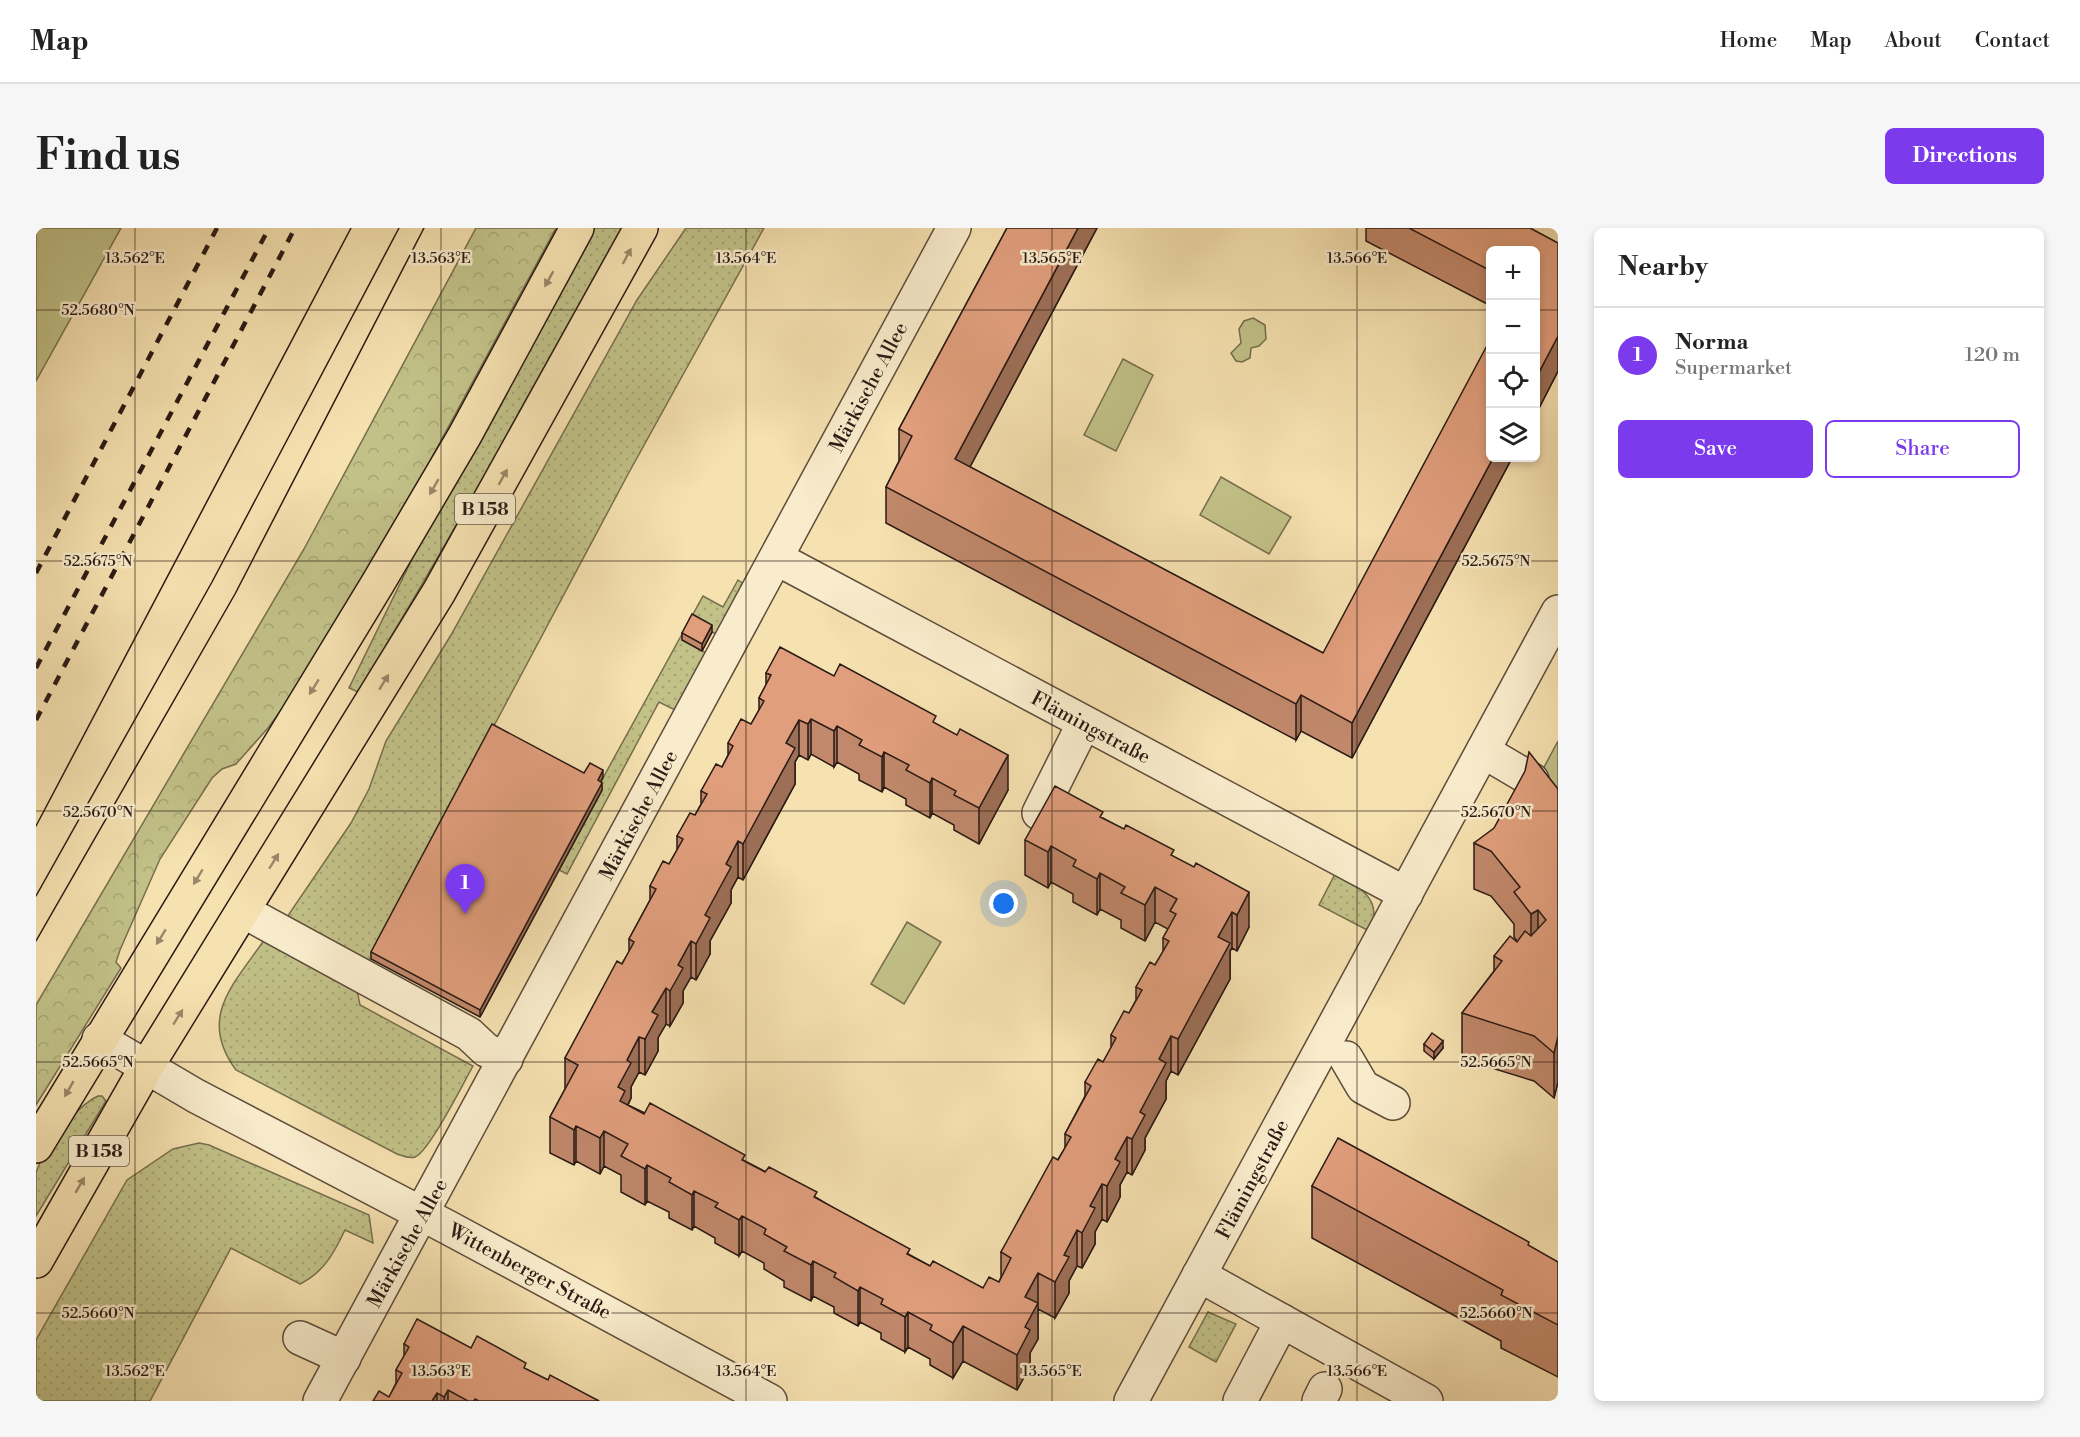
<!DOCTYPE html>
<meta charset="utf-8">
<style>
:root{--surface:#fff;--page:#f6f6f6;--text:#222;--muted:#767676;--line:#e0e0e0;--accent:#7c3aed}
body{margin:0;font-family:"Libre Bodoni",serif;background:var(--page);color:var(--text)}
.controls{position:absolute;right:18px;top:18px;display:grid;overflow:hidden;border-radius:9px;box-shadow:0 3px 9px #0003}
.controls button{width:54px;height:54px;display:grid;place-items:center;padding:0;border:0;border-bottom:2px solid var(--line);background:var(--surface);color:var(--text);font:30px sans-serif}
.you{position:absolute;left:968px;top:676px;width:21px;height:21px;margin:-15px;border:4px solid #fff;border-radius:50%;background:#1a73e8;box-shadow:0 0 0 9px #1a73e833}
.badge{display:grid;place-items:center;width:39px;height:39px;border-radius:50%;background:var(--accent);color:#fff;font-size:20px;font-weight:700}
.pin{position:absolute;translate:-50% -50px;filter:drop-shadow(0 2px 3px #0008)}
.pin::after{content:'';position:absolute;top:32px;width:21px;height:18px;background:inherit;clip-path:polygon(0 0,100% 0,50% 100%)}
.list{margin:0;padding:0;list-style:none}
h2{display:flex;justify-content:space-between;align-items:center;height:78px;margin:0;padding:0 24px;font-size:26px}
h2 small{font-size:20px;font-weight:400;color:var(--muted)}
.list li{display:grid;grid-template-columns:39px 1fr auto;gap:18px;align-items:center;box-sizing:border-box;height:96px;padding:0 24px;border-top:2px solid var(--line)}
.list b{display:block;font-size:22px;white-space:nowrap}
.list p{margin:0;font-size:20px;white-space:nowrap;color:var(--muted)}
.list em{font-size:20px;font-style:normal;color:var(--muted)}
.actions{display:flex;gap:12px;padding:18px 24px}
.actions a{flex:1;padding:14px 0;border:2px solid var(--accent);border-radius:9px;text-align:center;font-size:21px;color:var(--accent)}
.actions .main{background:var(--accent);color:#fff}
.icon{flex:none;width:33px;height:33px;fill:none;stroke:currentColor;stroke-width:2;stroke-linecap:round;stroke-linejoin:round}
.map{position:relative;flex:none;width:1522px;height:1173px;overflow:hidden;border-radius:9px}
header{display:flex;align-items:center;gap:36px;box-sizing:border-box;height:84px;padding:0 30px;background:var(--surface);border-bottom:2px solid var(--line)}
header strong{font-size:28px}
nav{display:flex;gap:33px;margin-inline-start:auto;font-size:21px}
.intro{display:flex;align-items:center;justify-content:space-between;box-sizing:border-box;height:144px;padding:0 36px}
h1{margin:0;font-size:42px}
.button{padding:15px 27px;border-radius:9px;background:var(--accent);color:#fff;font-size:21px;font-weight:700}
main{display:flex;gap:36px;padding:0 36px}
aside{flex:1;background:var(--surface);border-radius:9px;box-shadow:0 3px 9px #0003}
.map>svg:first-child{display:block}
</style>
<header>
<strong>Map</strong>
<nav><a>Home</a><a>Map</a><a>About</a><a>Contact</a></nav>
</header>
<div class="intro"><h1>Find us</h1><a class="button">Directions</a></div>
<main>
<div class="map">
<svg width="1522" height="1173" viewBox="0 0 1522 1173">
<defs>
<pattern id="grass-dots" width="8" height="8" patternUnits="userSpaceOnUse" patternTransform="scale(1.5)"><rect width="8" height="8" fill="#c1c188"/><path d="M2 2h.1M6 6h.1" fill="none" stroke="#a6a574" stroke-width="1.8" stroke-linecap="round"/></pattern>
<pattern id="forest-crowns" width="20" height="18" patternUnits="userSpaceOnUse" patternTransform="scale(1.5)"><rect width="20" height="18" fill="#c1c188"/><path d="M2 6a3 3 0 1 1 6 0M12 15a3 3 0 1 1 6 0" fill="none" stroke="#a6a574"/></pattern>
</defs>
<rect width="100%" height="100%" fill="#f6e1b0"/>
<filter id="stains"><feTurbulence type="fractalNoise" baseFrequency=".00333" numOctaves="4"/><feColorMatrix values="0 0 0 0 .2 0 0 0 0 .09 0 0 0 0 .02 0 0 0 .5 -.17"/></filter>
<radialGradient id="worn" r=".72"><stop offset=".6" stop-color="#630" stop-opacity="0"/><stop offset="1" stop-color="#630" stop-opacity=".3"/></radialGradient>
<g fill="url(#grass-dots)" stroke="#766e4e" stroke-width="1.5">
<path d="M558 0H586C500 157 414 312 322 464L313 460 382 319Z"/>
<polygon points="650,0 728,0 591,248 328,742 251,689 315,595 333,561 350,513 415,407 601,72"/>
<polygon points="702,352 708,356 682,407 676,404 647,412 672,426 641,483 623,474 531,646 523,642 562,559 667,368 687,379"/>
<path d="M1299 646C1323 658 1349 672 1333 703L1283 677Z"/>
<path d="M231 708 320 757 324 777 437 838C428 854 393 924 379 929 373 931 367 928 361 926L200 842C160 788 200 754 231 708Z"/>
<path d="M62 868H66L70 873 0 988C0 975 0 957 0 945 7 921 39 879 62 868Z"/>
<path d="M163 915 173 917 333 987 337 1015 309 1002C298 1025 288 1044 264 1056L195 1020 114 1173H0V1112L91 952 137 921Z"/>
<polygon points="1172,1084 1200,1096 1180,1134 1153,1119"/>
</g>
<polygon fill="url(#forest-crowns)" stroke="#766e4e" stroke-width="1.5" points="440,0 520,0 382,255 259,463 232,500 200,536 186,541 176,550 124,631 84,722 80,734 85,740 0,877 0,777 268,321"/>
<g fill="#c1c188" stroke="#766e4e" stroke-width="1.5">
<polygon points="0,0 85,0 0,153"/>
<polygon points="1217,90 1229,97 1230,111 1223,118 1215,120 1214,130 1206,134 1200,133 1195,125 1205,115 1203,101 1208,93"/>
<polygon points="1087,131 1117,147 1080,223 1048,207"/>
<polygon points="1185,249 1255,289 1233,326 1164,287"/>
<polygon points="1522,513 1522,585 1498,558"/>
<polygon points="871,694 905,714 868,776 835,756"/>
</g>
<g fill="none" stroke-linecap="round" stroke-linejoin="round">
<g stroke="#5d4c3b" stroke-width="36">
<g id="minor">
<polyline points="740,330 1370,666"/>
<polyline points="1447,523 1496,552"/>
<polyline points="1003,585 1048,495"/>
<polyline points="207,683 433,806 450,822 470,831"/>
<polyline points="63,811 160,868 413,1000 734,1173"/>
<polyline points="1310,830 1327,859 1357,875"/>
<polyline points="1163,1047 1390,1173"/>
<polyline points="264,1110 308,1130"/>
<polyline points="284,1173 918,0"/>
<polyline points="1095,1173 1522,384"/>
<polyline points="1204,1173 1246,1093"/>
<polyline points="1283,1173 1289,1161"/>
</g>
</g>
<g stroke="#2a1a14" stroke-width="36">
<g id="major">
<polyline points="0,918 342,355 429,207 541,0"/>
<polyline points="0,1033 111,838 403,364 605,0"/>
</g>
</g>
<use href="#minor" stroke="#f9eccc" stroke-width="33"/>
<use href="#major" stroke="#f6e1b0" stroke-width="33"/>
<g stroke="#2a1a14" stroke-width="1.5">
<polyline points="0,598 315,0"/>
<polyline points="0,668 176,354 363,0"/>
<polyline points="0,713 199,366 388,0"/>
</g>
<g stroke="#2a1a14" stroke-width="4.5" stroke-dasharray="10 10" stroke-linecap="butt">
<polyline points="0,345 181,0"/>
<polyline points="0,440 233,0"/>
<polyline points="0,492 259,0"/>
</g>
</g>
<g fill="#c1886b" stroke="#2a1a14" stroke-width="1.5">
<polygon points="971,0 1061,0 934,239 1287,425 1455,230 1476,230 1316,530 1265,503 1260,512 850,295 850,259 863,233 863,201"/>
<polygon points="1330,0 1494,0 1522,15 1522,143 1500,186 1500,22 1455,22 1455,78 1330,13"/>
<polygon points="676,404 666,423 646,412 646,405"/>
<polygon points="730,445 798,448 900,496 972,562 943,616 918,602 918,597 896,585 894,590 870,577 870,571 848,559 846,564 823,552 823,546 801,534 798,539 775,526 772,532 763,527 759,534 759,556 707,652 702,649 695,662 695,675 674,713 674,726 660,752 655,749 647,763 647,775 634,798 630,796 622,810 622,823 609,847 603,844 595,859 595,870 592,877 709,933 781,970 874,1027 894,1038 947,1060 963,1054 965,1049 965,1024 1029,920 1029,906 1049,868 1049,854 1067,834 1075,820 1075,807 1093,785 1100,772 1100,759 1119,737 1127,724 1127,710 1132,701 1119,694 1109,713 1085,700 1085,692 1064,681 1061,687 1037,674 1037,666 1015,654 1012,660 989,647 989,612 1067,590 1138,629 1213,699 1201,723 1196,720 1194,723 1194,751 1142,847 1135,843 1130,853 1130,871 1109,910 1109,922 1096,947 1091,944 1084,957 1084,969 1071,994 1066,991 1059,1004 1059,1016 1046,1040 1041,1038 1033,1053 1033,1065 1019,1090 1002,1081 1002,1111 994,1125 994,1138 981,1162 927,1133 917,1150 894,1137 894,1131 872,1119 869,1124 845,1111 845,1105 824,1094 822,1098 798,1085 798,1079 777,1068 775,1073 748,1059 748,1053 728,1041 728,1035 706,1023 703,1028 679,1015 679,1010 658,998 656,1002 633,990 633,984 611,973 609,977 585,964 585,947 568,938 564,946 540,933 538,937 514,925 514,889 529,861 529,830 593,724 593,711 614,672 614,658 633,636 641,622 641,608 659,587 665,576 665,563 686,539 692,527 692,515 715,496 723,482 723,470 730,457"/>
<polygon points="548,545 567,549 565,554 566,562 444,789 335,731 335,724"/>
<polygon points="1522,561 1522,854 1518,870 1498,853 1426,831 1426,785 1458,743 1458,728 1481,713 1478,709 1478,696 1455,668 1438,661 1438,615"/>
<polygon points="1388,816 1407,820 1398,831 1388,823"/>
<polygon points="1276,958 1493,1018 1522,1034 1522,1149 1465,1120 1465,1113 1276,1010"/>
<polygon points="368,1116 435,1120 490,1141 512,1152 563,1173 337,1173 353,1169 360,1155 360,1142 368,1128"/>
</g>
<g fill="#9d6f57" stroke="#2a1a14" stroke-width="1.5">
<polygon points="1042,0 1061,0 919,267 919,231"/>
<polygon points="1522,108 1522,143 1500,186 1500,150"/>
<polygon points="1457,230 1476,230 1316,530 1316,495"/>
<polygon points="676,397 676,404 666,423 666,416"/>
<polygon points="1265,467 1265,503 1260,512 1260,476"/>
<polygon points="775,491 775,526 772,532 772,496"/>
<polygon points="763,492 763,527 759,534 759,556 707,652 707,616 750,515"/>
<polygon points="801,498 801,534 798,539 798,503"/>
<polygon points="848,524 848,559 846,564 846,529"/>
<polygon points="972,527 972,562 943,616 943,580"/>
<polygon points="567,542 567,549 562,559 562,552"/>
<polygon points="896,550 896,585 894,590 894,555"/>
<polygon points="566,555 566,562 444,789 444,782"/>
<polygon points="702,613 702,649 695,662 695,675 674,713 674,726 660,752 660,716 669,687 690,636"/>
<polygon points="1015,618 1015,654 1012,660 1012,624"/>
<polygon points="1064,645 1064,681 1061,687 1061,651"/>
<polygon points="1119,659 1119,694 1109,713 1109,677"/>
<polygon points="1213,664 1213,699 1201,723 1201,687"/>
<polygon points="1502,682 1502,727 1495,732 1495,686"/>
<polygon points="1196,684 1196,720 1194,723 1194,751 1142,847 1142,811 1182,709"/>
<polygon points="655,713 655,749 647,763 647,775 634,798 634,763 642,737"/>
<polygon points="630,760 630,796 622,810 622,823 609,847 609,811 616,784"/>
<polygon points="1135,808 1135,843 1130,853 1130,871 1109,910 1109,922 1096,947 1096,911 1104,884 1123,831"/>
<polygon points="1522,808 1522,854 1518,870 1518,825"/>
<polygon points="603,809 603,844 595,859 595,870 589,882 584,909 582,859 591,832"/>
<polygon points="1407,813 1407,820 1398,831 1398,824"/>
<polygon points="540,898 540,933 538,937 538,902"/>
<polygon points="568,903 568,938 564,946 564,910"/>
<polygon points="1091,909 1091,944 1084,957 1084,969 1071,994 1071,958 1079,931"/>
<polygon points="611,937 611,973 609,977 609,941"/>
<polygon points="1066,956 1066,991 1059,1004 1059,1016 1046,1040 1046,1005 1054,978"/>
<polygon points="658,963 658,998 656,1002 656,967"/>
<polygon points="706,988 706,1023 703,1028 703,992"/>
<polygon points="1041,1002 1041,1038 1033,1053 1033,1065 1019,1090 1019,1054 1028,1027"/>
<polygon points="777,1033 777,1068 775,1073 775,1037"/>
<polygon points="1002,1045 1002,1111 994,1125 994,1138 981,1162 981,1127 989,1069"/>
<polygon points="824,1059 824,1094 822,1098 822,1063"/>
<polygon points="872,1084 872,1119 869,1124 869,1089"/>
<polygon points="927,1098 927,1133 917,1150 917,1115"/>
<polygon points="412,1162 412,1173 408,1173 408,1169"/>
<polygon points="401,1165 401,1173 396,1173"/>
</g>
<g fill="#e09e7c" stroke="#2a1a14" stroke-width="1.5">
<polygon points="971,0 1042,0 919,231 1287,425 1455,110 1455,230 1457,230 1316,495 1265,467 1260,476 850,259 876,208 863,201"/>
<polygon points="1373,0 1494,0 1522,15 1522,108 1500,150 1500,22 1455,22 1455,43"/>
<polygon points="656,386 676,397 666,416 646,405"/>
<polygon points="744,419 798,448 804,436 900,488 897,494 921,507 924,501 972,527 943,580 918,567 920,563 896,550 894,555 870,542 873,537 848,524 846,529 823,517 826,512 801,498 798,503 775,491 772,496 763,492 750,515 759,520 707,616 702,613 690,636 695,639 669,687 674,690 660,716 655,713 642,737 647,740 634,763 630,760 616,784 622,787 609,811 603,809 591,832 595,835 582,859 589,863 584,873 608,886 614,875 709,927 706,932 729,944 733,939 781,964 778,969 874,1021 871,1026 894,1038 897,1033 947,1060 953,1049 963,1054 975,1030 965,1024 1017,929 1022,932 1035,909 1029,906 1055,858 1049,854 1062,831 1067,834 1080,810 1075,807 1088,783 1093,785 1106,762 1100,759 1114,734 1119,737 1133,713 1127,710 1140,686 1134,683 1141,671 1119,659 1109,677 1085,665 1089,659 1064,645 1061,651 1037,638 1040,632 1015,618 1012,624 989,612 1019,558 1067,584 1064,589 1088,601 1090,597 1138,622 1135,627 1158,639 1160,635 1213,664 1201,687 1196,684 1182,709 1194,715 1142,811 1135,808 1123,831 1130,835 1104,884 1109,887 1096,911 1091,909 1079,931 1084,934 1071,958 1066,956 1054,978 1059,980 1046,1005 1041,1002 1028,1027 1033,1029 1019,1054 1002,1045 989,1069 1002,1075 989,1099 994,1102 981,1127 927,1098 917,1115 894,1102 896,1097 872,1084 869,1089 845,1076 847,1071 824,1059 822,1063 798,1049 800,1045 777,1033 775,1037 748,1023 751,1019 728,1006 730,1001 706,988 703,992 679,979 682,975 658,963 656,967 633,954 635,950 611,937 609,941 585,928 592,916 568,903 564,910 540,898 538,902 514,889 542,837 529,830 581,733 586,736 598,714 593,711 620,661 614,658 627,633 633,636 647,611 641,608 654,585 659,587 671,566 665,563 680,536 686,539 697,518 692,515 705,491 715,496 728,473 723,470 735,447 730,445"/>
<polygon points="456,496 548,545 554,535 567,542 562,552 566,555 444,782 335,724"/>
<polygon points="1493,524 1522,561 1522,808 1518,825 1498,808 1426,785 1466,733 1458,728 1474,708 1481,714 1489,703 1495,708 1510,692 1502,682 1495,686 1478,664 1484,659 1455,623 1438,615 1458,600 1489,543"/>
<polygon points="1396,805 1407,813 1398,824 1388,816"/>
<polygon points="1302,910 1493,1014 1492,1017 1522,1034 1522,1097 1465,1067 1467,1062 1276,958"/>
<polygon points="381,1091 435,1120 441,1108 490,1135 488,1140 512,1152 514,1147 563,1173 443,1173 439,1171 438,1173 432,1173 412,1162 408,1169 401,1165 396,1173 337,1173 343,1163 353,1169 366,1145 360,1142 373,1119 368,1116"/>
</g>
<defs><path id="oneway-solid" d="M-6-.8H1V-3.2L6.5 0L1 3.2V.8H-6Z" transform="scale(1.5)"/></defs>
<g fill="#9a876a">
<use href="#oneway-solid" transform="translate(591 28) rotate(-62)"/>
<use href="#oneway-solid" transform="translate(513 51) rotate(119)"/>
<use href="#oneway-solid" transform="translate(467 249) rotate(-61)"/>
<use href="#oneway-solid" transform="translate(398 259) rotate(120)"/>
<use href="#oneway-solid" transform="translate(348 454) rotate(-58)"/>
<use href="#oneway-solid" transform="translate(278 459) rotate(122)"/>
<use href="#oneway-solid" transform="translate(238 633) rotate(-58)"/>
<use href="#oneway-solid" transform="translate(162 649) rotate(121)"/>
<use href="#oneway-solid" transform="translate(125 709) rotate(122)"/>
<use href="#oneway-solid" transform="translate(142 789) rotate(-58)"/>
<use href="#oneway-solid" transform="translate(33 861) rotate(120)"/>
<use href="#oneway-solid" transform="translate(44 957) rotate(-60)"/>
</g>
<path fill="none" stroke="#2a1a14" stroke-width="1.5" stroke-opacity="0.45" d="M99 0V1173M405 0V1173M710 0V1173M1016 0V1173M1321 0V1173M0 82H1454M1500 82H1522M0 333H1522M0 583H1522M0 834H1522M0 1085H1522"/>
<g text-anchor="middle" stroke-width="5" stroke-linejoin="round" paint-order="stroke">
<g fill="#f9eccc" stroke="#68594b" stroke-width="1.5">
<rect x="419" y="266" width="60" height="30" rx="4.5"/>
<rect x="33" y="908" width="60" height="30" rx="4.5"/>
</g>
<g font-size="18" font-weight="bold" fill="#2a1a14">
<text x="449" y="287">B 158</text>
<text x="63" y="929">B 158</text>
</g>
<g font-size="20" fill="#2a1a14" stroke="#f9eccc">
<text transform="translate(832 159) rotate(-62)" y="7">Märkische Allee</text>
<text transform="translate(1055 499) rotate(28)" y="7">Flämingstraße</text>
<text transform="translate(602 587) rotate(-62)" y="7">Märkische Allee</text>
<text transform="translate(1216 951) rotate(-62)" y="7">Flämingstraße</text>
<text transform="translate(371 1015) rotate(-61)" y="7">Märkische Allee</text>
<text transform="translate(494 1043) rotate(28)" y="7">Wittenberger Straße</text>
</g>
</g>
<g font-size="15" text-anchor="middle" fill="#2a1a14" stroke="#f9eccc" stroke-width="5" stroke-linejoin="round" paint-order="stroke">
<text x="99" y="35">13.562°E</text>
<text x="405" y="35">13.563°E</text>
<text x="710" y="35">13.564°E</text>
<text x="1016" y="35">13.565°E</text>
<text x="1321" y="35">13.566°E</text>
<text x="62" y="87">52.5680°N</text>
<text x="62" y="338">52.5675°N</text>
<text x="1460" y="338">52.5675°N</text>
<text x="62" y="589">52.5670°N</text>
<text x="1460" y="589">52.5670°N</text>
<text x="62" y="839">52.5665°N</text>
<text x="1460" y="839">52.5665°N</text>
<text x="62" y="1090">52.5660°N</text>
<text x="1460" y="1090">52.5660°N</text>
<text x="99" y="1148">13.562°E</text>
<text x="405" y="1148">13.563°E</text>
<text x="710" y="1148">13.564°E</text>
<text x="1016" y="1148">13.565°E</text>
<text x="1321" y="1148">13.566°E</text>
</g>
<rect width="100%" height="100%" filter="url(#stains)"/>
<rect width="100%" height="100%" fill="url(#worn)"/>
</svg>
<div class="controls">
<button>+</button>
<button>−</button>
<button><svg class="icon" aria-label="locate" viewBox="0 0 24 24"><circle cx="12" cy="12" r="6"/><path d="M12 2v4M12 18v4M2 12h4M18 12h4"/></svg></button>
<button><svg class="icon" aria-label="layers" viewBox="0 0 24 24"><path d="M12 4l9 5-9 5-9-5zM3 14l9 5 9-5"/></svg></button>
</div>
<div class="you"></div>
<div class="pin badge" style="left:429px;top:686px">1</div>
</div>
<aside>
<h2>Nearby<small></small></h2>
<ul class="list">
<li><span class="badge">1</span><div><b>Norma</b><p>Supermarket</p></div><em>120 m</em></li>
</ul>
<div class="actions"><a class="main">Save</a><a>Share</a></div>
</aside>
</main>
